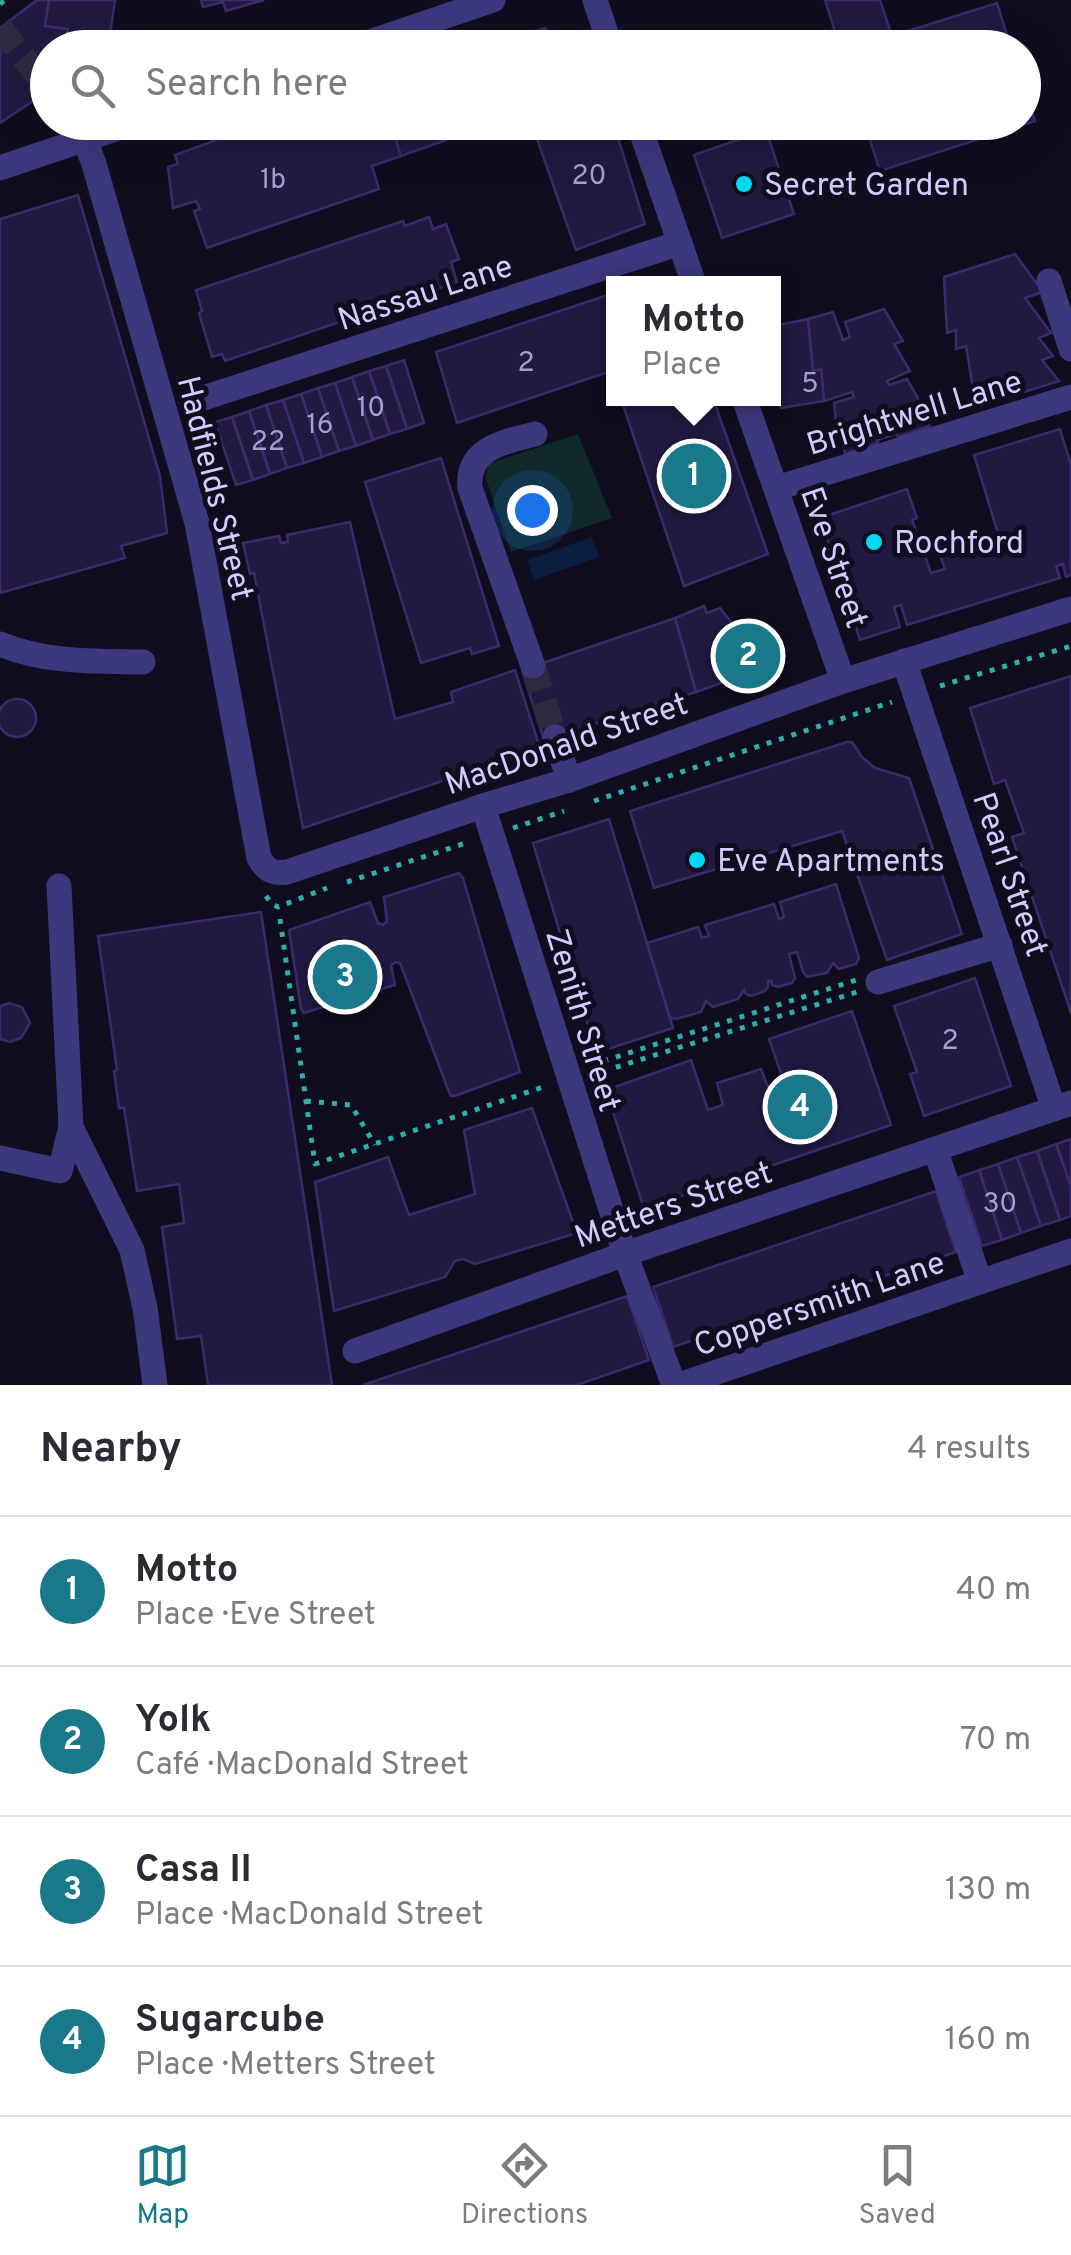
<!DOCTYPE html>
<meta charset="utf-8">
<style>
:root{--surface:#fff;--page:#f7f7f7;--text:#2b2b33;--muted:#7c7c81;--line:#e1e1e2;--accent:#197889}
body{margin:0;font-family:Overpass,sans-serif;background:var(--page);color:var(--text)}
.you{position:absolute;left:532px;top:510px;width:35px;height:35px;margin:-25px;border:8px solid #fff;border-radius:50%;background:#1a73e8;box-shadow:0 0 0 15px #1a73e833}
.badge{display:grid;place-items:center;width:65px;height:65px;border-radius:50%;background:var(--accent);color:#fff;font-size:32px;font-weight:700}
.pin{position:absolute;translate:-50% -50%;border:5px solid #fff;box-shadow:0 2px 10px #0006}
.popup{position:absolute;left:606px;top:276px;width:175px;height:130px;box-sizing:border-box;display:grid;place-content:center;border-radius:0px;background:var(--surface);filter:drop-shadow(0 2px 8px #0005);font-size:32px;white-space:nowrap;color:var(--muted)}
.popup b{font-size:38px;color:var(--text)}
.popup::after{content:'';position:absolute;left:50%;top:100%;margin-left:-20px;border:20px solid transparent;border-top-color:var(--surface)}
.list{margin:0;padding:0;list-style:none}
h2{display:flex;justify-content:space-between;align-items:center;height:130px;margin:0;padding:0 40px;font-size:42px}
h2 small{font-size:32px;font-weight:400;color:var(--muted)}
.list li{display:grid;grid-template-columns:65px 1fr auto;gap:30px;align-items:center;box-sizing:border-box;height:150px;padding:0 40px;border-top:2px solid var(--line)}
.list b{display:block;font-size:38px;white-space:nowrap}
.list p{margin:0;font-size:32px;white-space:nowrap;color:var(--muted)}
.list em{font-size:32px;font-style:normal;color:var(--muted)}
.icon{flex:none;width:55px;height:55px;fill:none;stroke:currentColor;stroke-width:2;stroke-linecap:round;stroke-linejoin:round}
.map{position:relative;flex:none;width:1071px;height:1385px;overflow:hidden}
.search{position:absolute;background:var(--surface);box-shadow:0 10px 40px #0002;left:30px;right:30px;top:30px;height:110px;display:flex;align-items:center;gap:25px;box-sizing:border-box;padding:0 35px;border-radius:55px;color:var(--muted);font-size:38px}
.sheet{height:730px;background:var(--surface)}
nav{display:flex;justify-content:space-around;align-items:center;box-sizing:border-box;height:140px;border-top:2px solid var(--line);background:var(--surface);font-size:28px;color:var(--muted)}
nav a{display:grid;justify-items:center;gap:5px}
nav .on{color:var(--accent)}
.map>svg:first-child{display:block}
</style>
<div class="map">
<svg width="1071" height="1385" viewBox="0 0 1071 1385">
<rect width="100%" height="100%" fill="#100d1f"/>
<polygon fill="#102929" points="578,434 612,518 511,552 486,479 488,464"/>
<polygon fill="#0b1e40" points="592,537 599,557 534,580 527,560"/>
<g fill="#221940" stroke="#392b6c" stroke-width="2.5">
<polygon points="37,0 49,0 45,26 68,29 66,46 78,48 48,48 48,91 0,123 0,28"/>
<polygon points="49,0 115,0 108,48 66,46 68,29 45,26"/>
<polygon points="201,0 264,0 226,11 223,2 203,7"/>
<polygon points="825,0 880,0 892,36 997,3 1011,48 840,48"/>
<polygon points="545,28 552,45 555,39 573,48 485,48"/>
<polygon points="1024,86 1035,121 880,171 864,122 1024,122"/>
<polygon points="266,122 390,122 401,156 372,166 379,189 207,248 194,211 200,209 196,201 173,208 168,167 178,164 175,155"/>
<polygon points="390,122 498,122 401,156"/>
<polygon points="531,122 613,122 645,224 576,250"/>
<polygon points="766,130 794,214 722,238 694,155"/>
<polygon points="78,195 160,476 167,533 121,546 125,558 0,593 0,219"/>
<polygon points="429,217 433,229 446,224 459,259 451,262 457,282 225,361 222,354 212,357 199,313 202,311 196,290 403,221 405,226"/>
<polygon points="1015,254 1043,292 1025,298 1051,333 1039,338 1053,356 1042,360 1059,381 976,407 966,346 956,349 956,330 947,333 944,277"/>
<polygon points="614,293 614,370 457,423 436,352"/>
<polygon points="884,309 903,341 894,344 910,371 887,381 889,385 907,379 920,402 916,404 930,426 898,437 896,434 877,440 878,443 845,454 841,429 837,430 834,403 854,397 852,392 824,401 821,369 813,371 808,319 833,312 843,340 850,337 845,322"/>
<polygon points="808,319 813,371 821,369 824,401 781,408 774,386 774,326"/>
<polygon points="404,360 424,423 407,429 386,366"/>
<polygon points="386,366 407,429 390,434 369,371"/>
<polygon points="369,371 390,434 373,440 352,377"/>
<polygon points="352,377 373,440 356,446 335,383"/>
<polygon points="335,383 356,446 339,451 318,388"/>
<polygon points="318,388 339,451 322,457 301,394"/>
<polygon points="301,394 322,457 304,463 283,400"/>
<polygon points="713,398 768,554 684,586 621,399"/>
<polygon points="283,400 304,463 287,468 266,405"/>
<polygon points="266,405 287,468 270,474 249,411"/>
<polygon points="249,411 270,474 253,480 232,417"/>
<polygon points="232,417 253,480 236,485 215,422"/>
<polygon points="1060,429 1071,465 1071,575 1066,577 1063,564 1056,566 1060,578 907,625 901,605 894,607 900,627 860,640 820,518 907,489 917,518 912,520 931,573 945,569 938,550 992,533 997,552 1003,550 974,455"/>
<polygon points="441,458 499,646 472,654 470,648 421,663 365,482"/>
<polygon points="350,522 395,719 453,702 451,692 515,670 540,748 303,828 254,573 250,574 243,543 279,536 281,543 288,542 287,535"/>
<polygon points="704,606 707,613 720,608 746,641 750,639 766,660 749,673 696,692 675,618"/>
<polygon points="675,618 696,692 544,740 522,670"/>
<polygon points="1071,676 1071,1013 1012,837 1024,833 1005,780 994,784 970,708"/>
<circle cx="17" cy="718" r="19"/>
<polygon points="847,742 852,742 862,757 875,768 909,778 962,934 887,960 842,831 654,888 630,811"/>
<polygon points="609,819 673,1028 596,1053 533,843"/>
<polygon points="459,873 463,878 520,1072 455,1096 451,1096 449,1092 400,963 396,962 391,965 395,985 304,1013 301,1009 289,930 370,902 378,923 383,925 387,921 384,897"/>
<polygon points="836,884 859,958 856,964 839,969 833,963 827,973 807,977 803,972 797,952 789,954 795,978 792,983 778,987 772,985 771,981 768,981 768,987 765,991 751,996 746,994 744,990 738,999 713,1007 706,1001 701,1012 676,1019 670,1018 647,943 698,927 702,938 709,936 705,925 774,904 779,919 784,917 780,902"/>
<polygon points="261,912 332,1385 208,1385 201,1336 177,1339 162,1227 184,1223 179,1184 137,1191 124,1108 119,1108 114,1071 117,1070 98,936"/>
<polygon points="975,978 1011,1086 924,1116 910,1074 917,1072 894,1006"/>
<polygon points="9,1003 22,1007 30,1023 21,1038 10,1042 0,1039 0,1006"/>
<polygon points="852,1011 891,1125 644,1209 606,1090 691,1060 708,1110 723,1105 717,1083 761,1069 768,1087 784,1082 769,1039"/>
<polygon points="532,1108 577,1233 475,1264 463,1259 455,1261 445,1277 334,1311 315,1182 388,1157 409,1215 475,1194 464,1130"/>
<polygon points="1071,1139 1071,1187 1056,1144"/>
<polygon points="1056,1144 1071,1187 1071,1216 1060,1220 1037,1151"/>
<polygon points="1037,1151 1060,1220 1041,1226 1017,1157"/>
<polygon points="1017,1157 1041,1226 1021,1233 998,1164"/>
<polygon points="998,1164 1021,1233 1002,1240 979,1170"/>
<polygon points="979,1170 1002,1240 982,1246 959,1177"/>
<polygon points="936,1191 956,1252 673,1347 653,1287"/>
<polygon points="627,1296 649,1360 577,1385 363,1385"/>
</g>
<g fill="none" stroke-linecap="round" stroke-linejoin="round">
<g stroke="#2d2a40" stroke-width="25" stroke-dasharray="25 12" stroke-linecap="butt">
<polyline points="0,28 48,88"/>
<polyline points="533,666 555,737"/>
</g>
<g stroke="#2fafaa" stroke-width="5" stroke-dasharray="5 8" stroke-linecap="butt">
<polyline points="0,4 5,0"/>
<polyline points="940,686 1071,646"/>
<polyline points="594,801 892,702"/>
<polyline points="513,828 564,811"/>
<polyline points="347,882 469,842"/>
<polyline points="266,896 272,904 278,907 327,888"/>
<polyline points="280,919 315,1164 546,1086"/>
<polyline points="591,1065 856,980"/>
<polyline points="591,1075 857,992"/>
<polyline points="306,1101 351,1105 375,1145"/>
</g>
<g stroke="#3c387e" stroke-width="25">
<polyline points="595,0 611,48"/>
<polyline points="352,48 493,0"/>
<path d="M72 122 85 140 94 164 197 523 259 858C266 870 272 874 287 872L483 806 569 780 843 681 1071 609"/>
<polyline points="638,122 694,284"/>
<polyline points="0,168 136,122"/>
<polyline points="1049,281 1071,349"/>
<polyline points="744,398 843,681"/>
<polyline points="191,402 680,243"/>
<polyline points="777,488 1071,397"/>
<path d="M0 644C46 663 94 661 143 662"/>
<polyline points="904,661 1054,1109"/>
<path d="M533 666 470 488C466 448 504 442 535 434"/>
<polyline points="555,737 569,780"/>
<polyline points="483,806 625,1254 674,1385"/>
<polyline points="878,982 1000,945"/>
<polyline points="71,1127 132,1250 145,1308 155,1385"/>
<polyline points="935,1149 980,1282 1071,1251"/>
<polyline points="0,1158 60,1171 71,1127 59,886"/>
<polyline points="355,1351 625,1254 1071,1103"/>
<polyline points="679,1385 980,1282"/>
</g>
</g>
<g fill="#03d7f3" stroke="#100d1f" stroke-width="4">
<circle cx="744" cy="184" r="10"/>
<circle cx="874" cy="542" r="10"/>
<circle cx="697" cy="860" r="10"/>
</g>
<g text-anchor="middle" stroke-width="10" stroke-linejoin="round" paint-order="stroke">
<g font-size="28" fill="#a69fce">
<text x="589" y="184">20</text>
<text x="273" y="188">1b</text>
<text x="526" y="371">2</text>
<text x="810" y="392">5</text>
<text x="371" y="416">10</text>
<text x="320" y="433">16</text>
<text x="268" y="450">22</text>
<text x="950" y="1049">2</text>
<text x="1000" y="1212">30</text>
</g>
<g font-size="32" fill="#d2ccfe" stroke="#100d1f" text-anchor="start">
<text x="764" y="195">Secret Garden</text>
<text x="894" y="553">Rochford</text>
<text x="717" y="871">Eve Apartments</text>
</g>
<g font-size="32" fill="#d2ccfe" stroke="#100d1f">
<text transform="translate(425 292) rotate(-18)" y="11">Nassau Lane</text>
<text transform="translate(914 412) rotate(-17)" y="11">Brightwell Lane</text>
<text transform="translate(216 488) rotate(76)" y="11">Hadfields Street</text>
<text transform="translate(835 557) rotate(71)" y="11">Eve Street</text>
<text transform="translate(566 743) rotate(-19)" y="11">MacDonald Street</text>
<text transform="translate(1011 874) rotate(71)" y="11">Pearl Street</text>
<text transform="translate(584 1020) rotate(73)" y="11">Zenith Street</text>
<text transform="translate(673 1204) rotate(-19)" y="11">Metters Street</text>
<text transform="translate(819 1303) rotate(-19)" y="11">Coppersmith Lane</text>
</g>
</g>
</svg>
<div class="you"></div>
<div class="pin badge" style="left:694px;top:476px">1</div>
<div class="popup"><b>Motto</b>Place</div>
<div class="pin badge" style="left:748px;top:656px">2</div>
<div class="pin badge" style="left:345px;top:977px">3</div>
<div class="pin badge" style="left:800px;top:1107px">4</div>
<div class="search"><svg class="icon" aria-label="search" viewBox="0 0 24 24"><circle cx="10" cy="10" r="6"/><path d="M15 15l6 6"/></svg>Search here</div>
</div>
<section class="sheet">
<h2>Nearby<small>4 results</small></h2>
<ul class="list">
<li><span class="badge">1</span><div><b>Motto</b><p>Place · Eve Street</p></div><em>40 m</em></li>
<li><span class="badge">2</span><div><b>Yolk</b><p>Café · MacDonald Street</p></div><em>70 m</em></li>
<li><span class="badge">3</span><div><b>Casa II</b><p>Place · MacDonald Street</p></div><em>130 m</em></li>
<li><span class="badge">4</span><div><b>Sugarcube</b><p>Place · Metters Street</p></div><em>160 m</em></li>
</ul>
</section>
<nav>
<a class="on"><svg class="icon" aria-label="map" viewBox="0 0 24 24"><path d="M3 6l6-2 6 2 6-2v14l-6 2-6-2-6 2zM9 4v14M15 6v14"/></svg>Map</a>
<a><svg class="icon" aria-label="directions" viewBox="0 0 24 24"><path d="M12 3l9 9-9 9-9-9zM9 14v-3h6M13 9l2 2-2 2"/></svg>Directions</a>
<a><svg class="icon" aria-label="saved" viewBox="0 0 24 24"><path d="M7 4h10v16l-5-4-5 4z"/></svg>Saved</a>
</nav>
